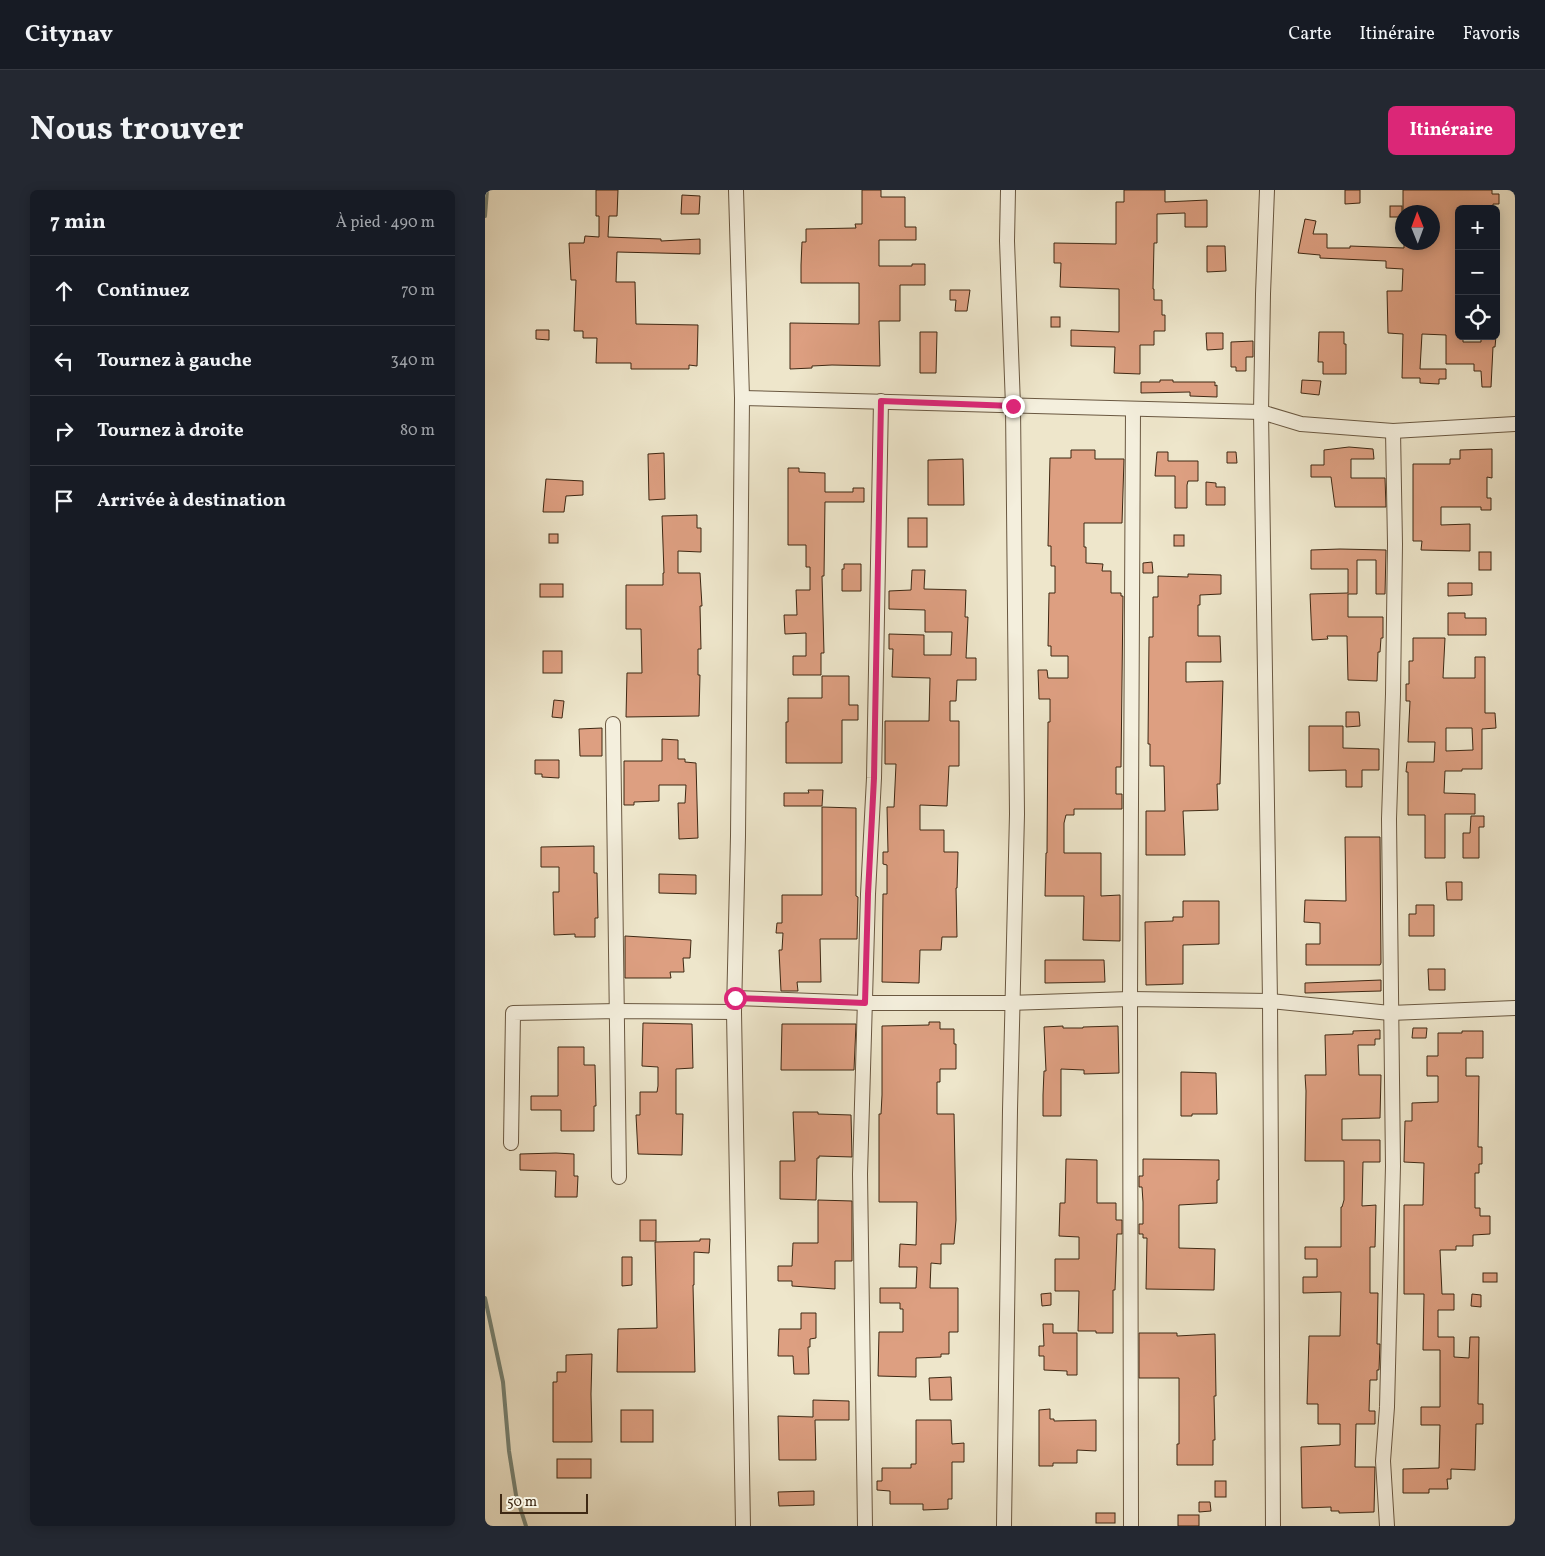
<!DOCTYPE html>
<html lang="fr">
<meta charset="utf-8">
<style>
:root{--surface:#171b24;--page:#242831;--text:#f1f3f6;--muted:#9ea1a6;--line:#363941;--accent:#db2777}
body{margin:0;font-family:Vollkorn,serif;background:var(--page);color:var(--text)}
.controls{position:absolute;right:15px;top:15px;display:grid;overflow:hidden;border-radius:8px;box-shadow:0 2px 12px #0003}
.controls button{width:45px;height:45px;display:grid;place-items:center;padding:0;border:0;border-bottom:1px solid var(--line);background:var(--surface);color:var(--text);font:25px sans-serif}
.compass{position:absolute;left:910px;top:15px;width:45px;height:45px;border-radius:50%;background:var(--surface);box-shadow:0 2px 12px #0003;rotate:359deg}
.scale{position:absolute;left:15px;bottom:12px;width:88px;box-sizing:border-box;padding-left:5px;border:2px solid #3e2813;border-top:0;font-size:14px;line-height:18px;white-space:nowrap;color:#3e2813;-webkit-text-stroke:4px #f4efdd;paint-order:stroke}
.stop{position:absolute;width:15px;height:15px;margin:-11px;border:4px solid #db2777;border-radius:50%;background:#fff}
.stop.end{background:#db2777;border-color:#fff;box-shadow:0 1px 5px #0008}
.list{margin:0;padding:0;list-style:none}
h2{display:flex;justify-content:space-between;align-items:center;height:65px;margin:0;padding:0 20px;font-size:21px}
h2 small{font-size:16px;font-weight:400;color:var(--muted)}
.list li{display:grid;grid-template-columns:32px 1fr auto;gap:15px;align-items:center;box-sizing:border-box;height:70px;padding:0 20px;border-top:1px solid var(--line)}
.list b{display:block;font-size:19px;white-space:nowrap}
.list em{font-size:16px;font-style:normal;color:var(--muted)}
.icon{flex:none;width:28px;height:28px;fill:none;stroke:currentColor;stroke-width:2;stroke-linecap:round;stroke-linejoin:round}
.map{position:relative;flex:none;width:1030px;height:1336px;overflow:hidden;border-radius:8px}
header{display:flex;align-items:center;gap:30px;box-sizing:border-box;height:70px;padding:0 25px;background:var(--surface);border-bottom:1px solid var(--line)}
header strong{font-size:24px}
nav{display:flex;gap:28px;margin-inline-start:auto;font-size:18px}
.intro{display:flex;align-items:center;justify-content:space-between;box-sizing:border-box;height:120px;padding:0 30px}
h1{margin:0;font-size:35px}
.button{padding:12px 22px;border-radius:8px;background:var(--accent);color:#fff;font-size:18px;font-weight:700}
main{display:flex;gap:30px;padding:0 30px}
aside{flex:1;background:var(--surface);border-radius:8px;box-shadow:0 2px 12px #0003}
.map>svg:first-child{display:block}
</style>
<header>
<strong>Citynav</strong>
<nav><a>Carte</a><a>Itinéraire</a><a>Favoris</a></nav>
</header>
<div class="intro"><h1>Nous trouver</h1><a class="button">Itinéraire</a></div>
<main>
<aside>
<h2>7 min<small>À pied · 490 m</small></h2>
<ul class="list">
<li><svg class="icon" aria-label="ahead" viewBox="0 0 24 24"><path d="M12 20V5M6 11l6-6 6 6"/></svg><div><b>Continuez</b></div><em>70 m</em></li>
<li><svg class="icon" aria-label="left" viewBox="0 0 24 24"><path d="M17 20v-9H6M10 6l-5 5 5 5"/></svg><div><b>Tournez à gauche</b></div><em>340 m</em></li>
<li><svg class="icon" aria-label="right" viewBox="0 0 24 24"><path d="M7 20v-9h11M14 6l5 5-5 5"/></svg><div><b>Tournez à droite</b></div><em>80 m</em></li>
<li><svg class="icon" aria-label="arrive" viewBox="0 0 24 24"><path d="M6 21V4h12l-3 4 3 4H6"/></svg><div><b>Arrivée à destination</b></div></li>
</ul>
</aside>
<div class="map">
<svg width="1030" height="1336" viewBox="0 0 1030 1336">
<rect width="100%" height="100%" fill="#eee6cb"/>
<filter id="stains"><feTurbulence type="fractalNoise" baseFrequency=".004" numOctaves="4"/><feColorMatrix values="0 0 0 0 .2 0 0 0 0 .09 0 0 0 0 .02 0 0 0 .5 -.17"/></filter>
<radialGradient id="worn" r=".72"><stop offset=".6" stop-color="#630" stop-opacity="0"/><stop offset="1" stop-color="#630" stop-opacity=".3"/></radialGradient>
<g fill="none" stroke-linecap="round" stroke-linejoin="round">
<g stroke="#758375" stroke-width="4">
<polyline points="0,26 2,0"/>
<polyline points="0,1108 18,1192 24,1261 31,1305 41,1336"/>
</g>
</g>
<g fill="#dd9f81" stroke="#3e2813" fill-rule="evenodd">
<polygon points="111,0 133,0 132,26 124,26 123,47 176,49 176,51 215,49 215,64 132,62 131,92 150,92 151,134 213,135 212,176 204,175 204,179 146,179 146,173 111,173 112,148 98,148 98,141 89,141 91,90 86,90 84,53 99,53 100,46 114,47 114,26 111,26"/>
<polygon points="377,0 396,0 396,7 420,7 420,37 431,37 431,50 394,50 394,76 427,76 427,74 440,74 440,95 415,95 415,131 394,131 395,176 347,175 327,176 327,178 305,179 305,133 374,134 374,93 316,93 316,75 317,52 321,52 321,39 371,38 370,34 377,34"/>
<polygon points="639,0 680,0 680,12 722,10 722,37 700,37 700,23 672,24 672,53 669,53 668,99 669,99 669,110 677,110 677,125 680,125 680,141 669,141 669,155 655,155 655,184 629,183 630,157 586,156 586,140 634,142 634,99 575,97 576,73 569,73 569,53 631,54 631,12 639,12"/>
<polygon points="860,0 875,0 875,13 860,14"/>
<polygon points="918,0 1007,0 1007,4 1014,4 1014,14 1008,14 1008,19 974,19 974,146 978,146 978,152 996,152 996,146 1011,146 1010,157 1008,157 1006,197 997,197 996,181 989,181 989,174 961,174 961,145 937,144 935,179 961,179 961,189 954,189 954,194 935,193 935,188 917,188 918,144 903,143 902,101 917,101 918,79 901,78 901,71 835,68 835,65 813,63 820,29 831,31 828,44 842,44 842,58 865,58 865,56 919,58 919,52 948,52 948,22 918,22"/>
<polygon points="197,5 215,6 214,24 196,24"/>
<rect x="905" y="16" width="12" height="11"/>
<polygon points="722,56 740,56 741,81 722,82"/>
<polygon points="465,100 485,100 482,121 470,121 471,110 465,110"/>
<rect x="566" y="127" width="9" height="10"/>
<polygon points="51,140 64,140 64,150 51,149"/>
<polygon points="435,142 452,142 451,183 435,183"/>
<polygon points="834,142 859,142 859,154 861,154 861,184 838,184 838,172 833,172"/>
<polygon points="721,143 738,143 738,159 722,160"/>
<polygon points="768,151 768,167 761,167 761,181 751,181 751,177 746,177 746,152"/>
<polygon points="675,190 688,190 688,192 730,192 730,196 732,195 732,207 705,206 705,202 656,203 656,192 675,192"/>
<polygon points="817,190 836,191 834,205 816,203"/>
<polygon points="864,257 888,259 889,269 866,269 866,288 900,288 901,317 850,317 846,287 826,287 826,275 839,275 839,260"/>
<polygon points="1007,259 1007,288 1002,287 1002,308 1006,308 1006,320 996,320 996,317 956,317 956,335 985,334 985,361 936,360 937,351 928,351 928,274 965,274 965,269 975,269 975,260"/>
<polygon points="586,260 610,260 610,269 639,269 637,333 599,333 599,357 601,357 601,373 618,374 617,381 626,381 626,403 636,403 636,406 638,406 636,577 631,577 631,604 637,604 637,619 589,619 589,625 581,625 579,633 579,663 616,663 616,706 635,705 635,751 598,750 599,706 560,706 561,663 562,663 563,532 565,532 565,509 554,509 553,480 562,480 563,488 583,488 583,466 566,466 566,456 563,456 564,403 570,403 570,376 566,376 566,356 563,356 565,268 586,268"/>
<polygon points="672,262 683,262 683,271 713,271 713,291 703,291 702,295 702,318 690,318 690,286 670,286"/>
<polygon points="742,262 751,262 752,273 742,273"/>
<polygon points="179,263 180,309 164,310 163,264"/>
<polygon points="478,269 479,315 443,315 443,270"/>
<polygon points="303,278 314,278 314,282 340,283 340,302 368,302 368,298 379,298 379,312 340,312 339,386 337,386 339,463 336,463 336,485 308,485 308,466 321,466 321,443 300,444 299,425 312,425 311,400 325,400 325,377 321,377 321,355 303,355"/>
<polygon points="61,289 98,291 98,305 81,306 79,322 58,322"/>
<polygon points="721,292 731,293 731,297 740,297 740,315 721,315"/>
<polygon points="212,325 212,338 216,338 216,362 193,361 193,383 215,383 217,416 215,416 216,459 213,459 213,485 215,485 214,526 141,527 142,483 157,483 156,439 141,439 141,395 178,395 178,383 179,383 177,326"/>
<rect x="423" y="328" width="19" height="29"/>
<rect x="64" y="344" width="9" height="9"/>
<rect x="689" y="345" width="10" height="11"/>
<polygon points="855,359 901,360 900,404 891,404 891,370 872,370 872,404 863,404 863,427 898,427 898,448 896,448 895,462 893,462 892,491 863,490 862,446 842,446 843,449 827,450 825,404 863,403 863,379 826,379 826,360"/>
<rect x="994" y="362" width="12" height="18"/>
<polygon points="667,372 668,383 658,383 658,373"/>
<polygon points="359,374 376,374 376,401 357,401 357,379 359,379"/>
<polygon points="427,380 440,380 439,399 481,400 480,427 483,427 481,468 491,468 491,490 472,490 471,511 465,511 465,531 474,531 474,576 464,576 462,616 435,615 435,640 459,640 459,662 473,662 472,698 471,698 472,747 457,747 456,760 435,760 434,793 397,792 398,704 402,704 402,675 398,674 398,662 403,662 402,617 409,617 411,574 400,574 400,531 444,531 445,488 407,487 408,459 404,459 404,444 439,445 439,465 466,465 467,442 440,442 440,420 404,419 404,401 426,400"/>
<polygon points="703,384 736,385 736,404 715,405 715,415 713,415 713,446 735,446 736,472 701,472 701,492 738,491 735,594 732,594 733,620 698,621 700,665 661,665 661,621 680,621 679,576 665,576 665,554 663,554 664,447 668,447 668,407 673,407 673,386 703,387"/>
<polygon points="963,393 987,393 987,405 963,406"/>
<rect x="55" y="394" width="23" height="13"/>
<polygon points="963,423 980,423 980,428 1001,428 1001,445 963,445"/>
<path d="M928 448H960L958 488H990V467H1000V523H1010L1011 538 997 539V579H977V581H960L959 603 990 604V624H960V668H940V625H923V582H921L922 572H949L950 552H923L925 511H921V494H924V471H928ZM961 538H987L988 560 961 561Z"/>
<rect x="58" y="461" width="19" height="22"/>
<polygon points="337,486 364,486 364,515 373,515 373,530 357,530 357,573 301,573 301,532 303,532 303,508 337,508"/>
<polygon points="69,510 79,511 77,528 67,527"/>
<polygon points="861,522 874,522 875,536 861,537"/>
<polygon points="824,536 858,536 858,558 894,559 894,580 877,580 877,597 861,597 861,580 824,581"/>
<polygon points="117,538 117,566 95,566 94,539"/>
<polygon points="177,549 193,550 193,569 200,569 200,572 211,573 213,648 194,649 193,613 200,613 201,595 174,595 174,611 149,612 149,615 139,615 139,571 177,571"/>
<polygon points="50,570 74,570 74,588 57,587 57,584 50,584"/>
<polygon points="323,600 338,600 337,616 299,616 299,603 324,603"/>
<polygon points="337,617 371,618 371,706 373,707 372,749 335,749 336,792 312,792 313,801 296,801 294,760 297,760 298,743 291,743 292,733 297,733 297,705 337,705"/>
<polygon points="986,626 999,626 999,637 994,637 994,668 978,668 978,643 985,643"/>
<polygon points="860,647 895,647 896,773 895,775 821,775 821,754 835,754 835,733 819,732 820,710 861,711"/>
<polygon points="109,656 109,683 112,683 113,728 110,728 110,747 90,747 90,744 69,745 68,702 74,702 74,677 56,677 56,657"/>
<polygon points="174,684 211,685 211,704 174,703"/>
<polygon points="961,692 977,692 977,710 962,710"/>
<polygon points="698,711 734,711 734,754 698,755 698,794 661,795 660,732 688,731 688,727 698,727"/>
<polygon points="931,715 949,715 949,746 924,746 924,724 931,724"/>
<polygon points="140,746 206,750 205,768 198,768 199,782 185,782 186,788 140,788"/>
<polygon points="560,770 619,770 620,792 560,793"/>
<polygon points="943,779 960,779 960,800 944,800"/>
<polygon points="896,790 896,801 820,803 820,793"/>
<polygon points="444,832 455,832 455,839 469,839 469,854 471,854 471,879 455,879 455,892 452,892 452,924 469,924 471,1030 469,1054 456,1054 456,1074 446,1073 445,1098 473,1098 473,1142 464,1142 464,1164 456,1164 456,1167 431,1168 431,1187 393,1186 394,1142 418,1142 418,1119 415,1119 415,1113 395,1113 395,1098 431,1098 432,1077 414,1077 415,1054 431,1055 432,1012 394,1012 394,924 396,924 397,905 397,836 444,835"/>
<polygon points="158,833 207,834 208,878 191,879 191,924 198,924 197,965 153,964 151,925 155,925 155,902 172,902 173,896 173,877 157,876"/>
<polygon points="297,834 371,834 369,880 296,880"/>
<polygon points="578,836 578,838 598,838 598,837 633,836 634,883 599,884 599,880 576,879 576,926 558,926 558,905 559,881 561,881 559,837"/>
<polygon points="928,838 942,838 941,848 927,848"/>
<polygon points="895,840 895,849 890,849 890,855 873,855 874,885 896,885 895,928 857,929 857,950 895,950 895,972 878,972 877,1016 891,1015 890,1057 885,1057 885,1103 893,1103 892,1154 895,1154 894,1180 892,1180 892,1190 885,1190 884,1221 890,1221 890,1234 871,1234 870,1277 890,1277 889,1322 854,1323 854,1321 846,1321 846,1317 817,1318 816,1257 855,1255 855,1234 833,1234 833,1214 822,1214 824,1146 855,1146 856,1102 818,1103 818,1087 832,1087 832,1069 820,1069 820,1057 856,1057 856,1017 857,1017 859,1010 859,971 820,971 821,901 820,885 841,885 840,845 868,844 868,841"/>
<polygon points="977,841 998,841 998,868 981,868 981,886 994,886 993,957 997,957 997,974 994,974 994,983 990,983 990,1018 995,1018 995,1026 1005,1026 1005,1044 988,1045 988,1056 971,1056 971,1060 955,1060 957,1104 969,1104 969,1120 953,1120 953,1147 969,1147 969,1167 984,1168 985,1147 994,1147 993,1214 998,1214 998,1234 991,1234 990,1280 966,1279 966,1289 962,1289 963,1299 944,1299 944,1303 918,1303 918,1279 954,1278 955,1235 936,1235 936,1217 955,1217 955,1160 938,1160 939,1104 919,1104 919,1015 938,1015 939,973 919,972 920,931 927,931 927,913 953,912 953,886 942,886 942,866 953,866 953,843 977,843"/>
<polygon points="73,857 99,857 99,875 110,875 111,916 109,916 109,941 76,941 76,920 46,920 46,906 73,906"/>
<polygon points="696,882 731,883 732,924 707,924 707,926 696,926"/>
<polygon points="308,922 333,922 333,924 366,925 367,967 334,966 334,968 332,968 331,1010 295,1009 295,971 310,971"/>
<polygon points="71,963 89,964 89,986 93,986 92,1007 70,1007 71,981 35,980 35,964"/>
<polygon points="581,969 612,970 612,1013 631,1013 631,1030 637,1030 637,1044 632,1044 630,1100 628,1100 628,1143 611,1143 611,1141 593,1141 594,1101 570,1101 570,1069 594,1069 594,1047 574,1046 575,1013 580,1013"/>
<polygon points="658,969 734,970 734,990 732,990 732,1013 694,1015 694,1058 730,1059 729,1100 661,1099 662,1048 658,1048 658,1044 654,1044 654,1034 658,1034 658,1012 657,997 654,997 654,986 658,986"/>
<polygon points="333,1010 367,1011 367,1071 350,1071 350,1099 307,1096 307,1091 293,1091 293,1076 307,1076 308,1053 333,1053"/>
<rect x="155" y="1030" width="16" height="21"/>
<polygon points="215,1049 225,1049 224,1063 209,1062 209,1095 208,1095 210,1182 132,1182 133,1139 172,1138 170,1052 215,1051"/>
<polygon points="137,1067 147,1067 147,1095 137,1096"/>
<rect x="998" y="1083" width="14" height="9"/>
<polygon points="566,1103 566,1115 557,1116 556,1104"/>
<polygon points="987,1104 996,1105 996,1117 986,1116"/>
<polygon points="316,1123 331,1123 331,1148 325,1149 325,1157 323,1157 324,1184 309,1184 308,1166 293,1166 294,1139 316,1139"/>
<polygon points="558,1134 568,1134 568,1143 592,1143 592,1185 582,1185 582,1181 559,1180 559,1166 554,1166 554,1156 559,1156"/>
<polygon points="654,1143 692,1143 692,1146 730,1144 731,1206 729,1206 730,1250 728,1250 728,1275 692,1275 692,1254 694,1254 694,1188 654,1188"/>
<polygon points="107,1164 106,1204 107,1252 68,1252 68,1192 72,1192 72,1182 81,1182 81,1165"/>
<polygon points="466,1187 467,1210 445,1210 444,1188"/>
<polygon points="328,1210 364,1211 364,1230 330,1230 331,1270 294,1270 293,1226 328,1227"/>
<polygon points="565,1219 565,1229 569,1229 569,1231 611,1230 611,1261 592,1260 592,1273 568,1273 568,1276 554,1276 554,1220"/>
<rect x="136" y="1220" width="32" height="32"/>
<polygon points="431,1230 466,1230 467,1254 479,1253 479,1272 467,1272 467,1309 463,1309 463,1319 438,1320 438,1314 405,1314 405,1301 392,1300 392,1291 397,1291 397,1278 426,1278 426,1274 431,1274"/>
<rect x="72" y="1269" width="34" height="19"/>
<rect x="730" y="1291" width="11" height="16"/>
<polygon points="329,1301 329,1315 294,1316 293,1302"/>
<polygon points="714,1312 725,1312 726,1321 714,1322"/>
<rect x="611" y="1323" width="19" height="10"/>
<rect x="693" y="1325" width="21" height="11"/>
</g>
<g fill="none" stroke-linecap="round" stroke-linejoin="round">
<g stroke="#6a5841" stroke-width="16">
<g id="street">
<polyline points="251,0 257,208 253,646 249,822 258,1336"/>
<polyline points="782,0 778,104 776,222 785,811 788,1336"/>
<polyline points="257,208 776,222 816,234 908,241 1030,234"/>
<polyline points="128,534 134,987"/>
<polyline points="250,808 380,813 527,813 645,809 785,811 905,823 1030,818"/>
<polyline points="26,953 28,823 133,821 249,822"/>
<polyline points="380,1336 375,984 383,704 389,588 396,211"/>
<polyline points="519,1336 525,920 532,624 528,216 522,51 523,0"/>
<polyline points="646,1336 645,809 648,220"/>
<polyline points="902,1336 898,1271 902,1217 908,976 904,629 908,504 910,354 908,241"/>
</g>
</g>
<use href="#street" stroke="#f4efdd" stroke-width="14"/>
</g>
<g fill="none" stroke-linecap="round" stroke-linejoin="round">
<polyline stroke="#db2777" stroke-width="6" points="250,808 380,813 383,704 389,588 396,211 528,216"/>
</g>
<rect width="100%" height="100%" filter="url(#stains)"/>
<rect width="100%" height="100%" fill="url(#worn)"/>
</svg>
<div class="controls">
<button>+</button>
<button>−</button>
<button><svg class="icon" aria-label="locate" viewBox="0 0 24 24"><circle cx="12" cy="12" r="6"/><path d="M12 2v4M12 18v4M2 12h4M18 12h4"/></svg></button>
</div>
<svg class="compass" viewBox="-18 -18 36 36"><path d="M0-13l5 13h-10z" fill="#e53935"/><path d="M0 13l5-13h-10z" fill="#9ea1a6"/></svg>
<div class="scale">50 m</div>
<div class="stop" style="left:250px;top:808px"></div>
<div class="stop end" style="left:528px;top:216px"></div>
</div>
</main>
